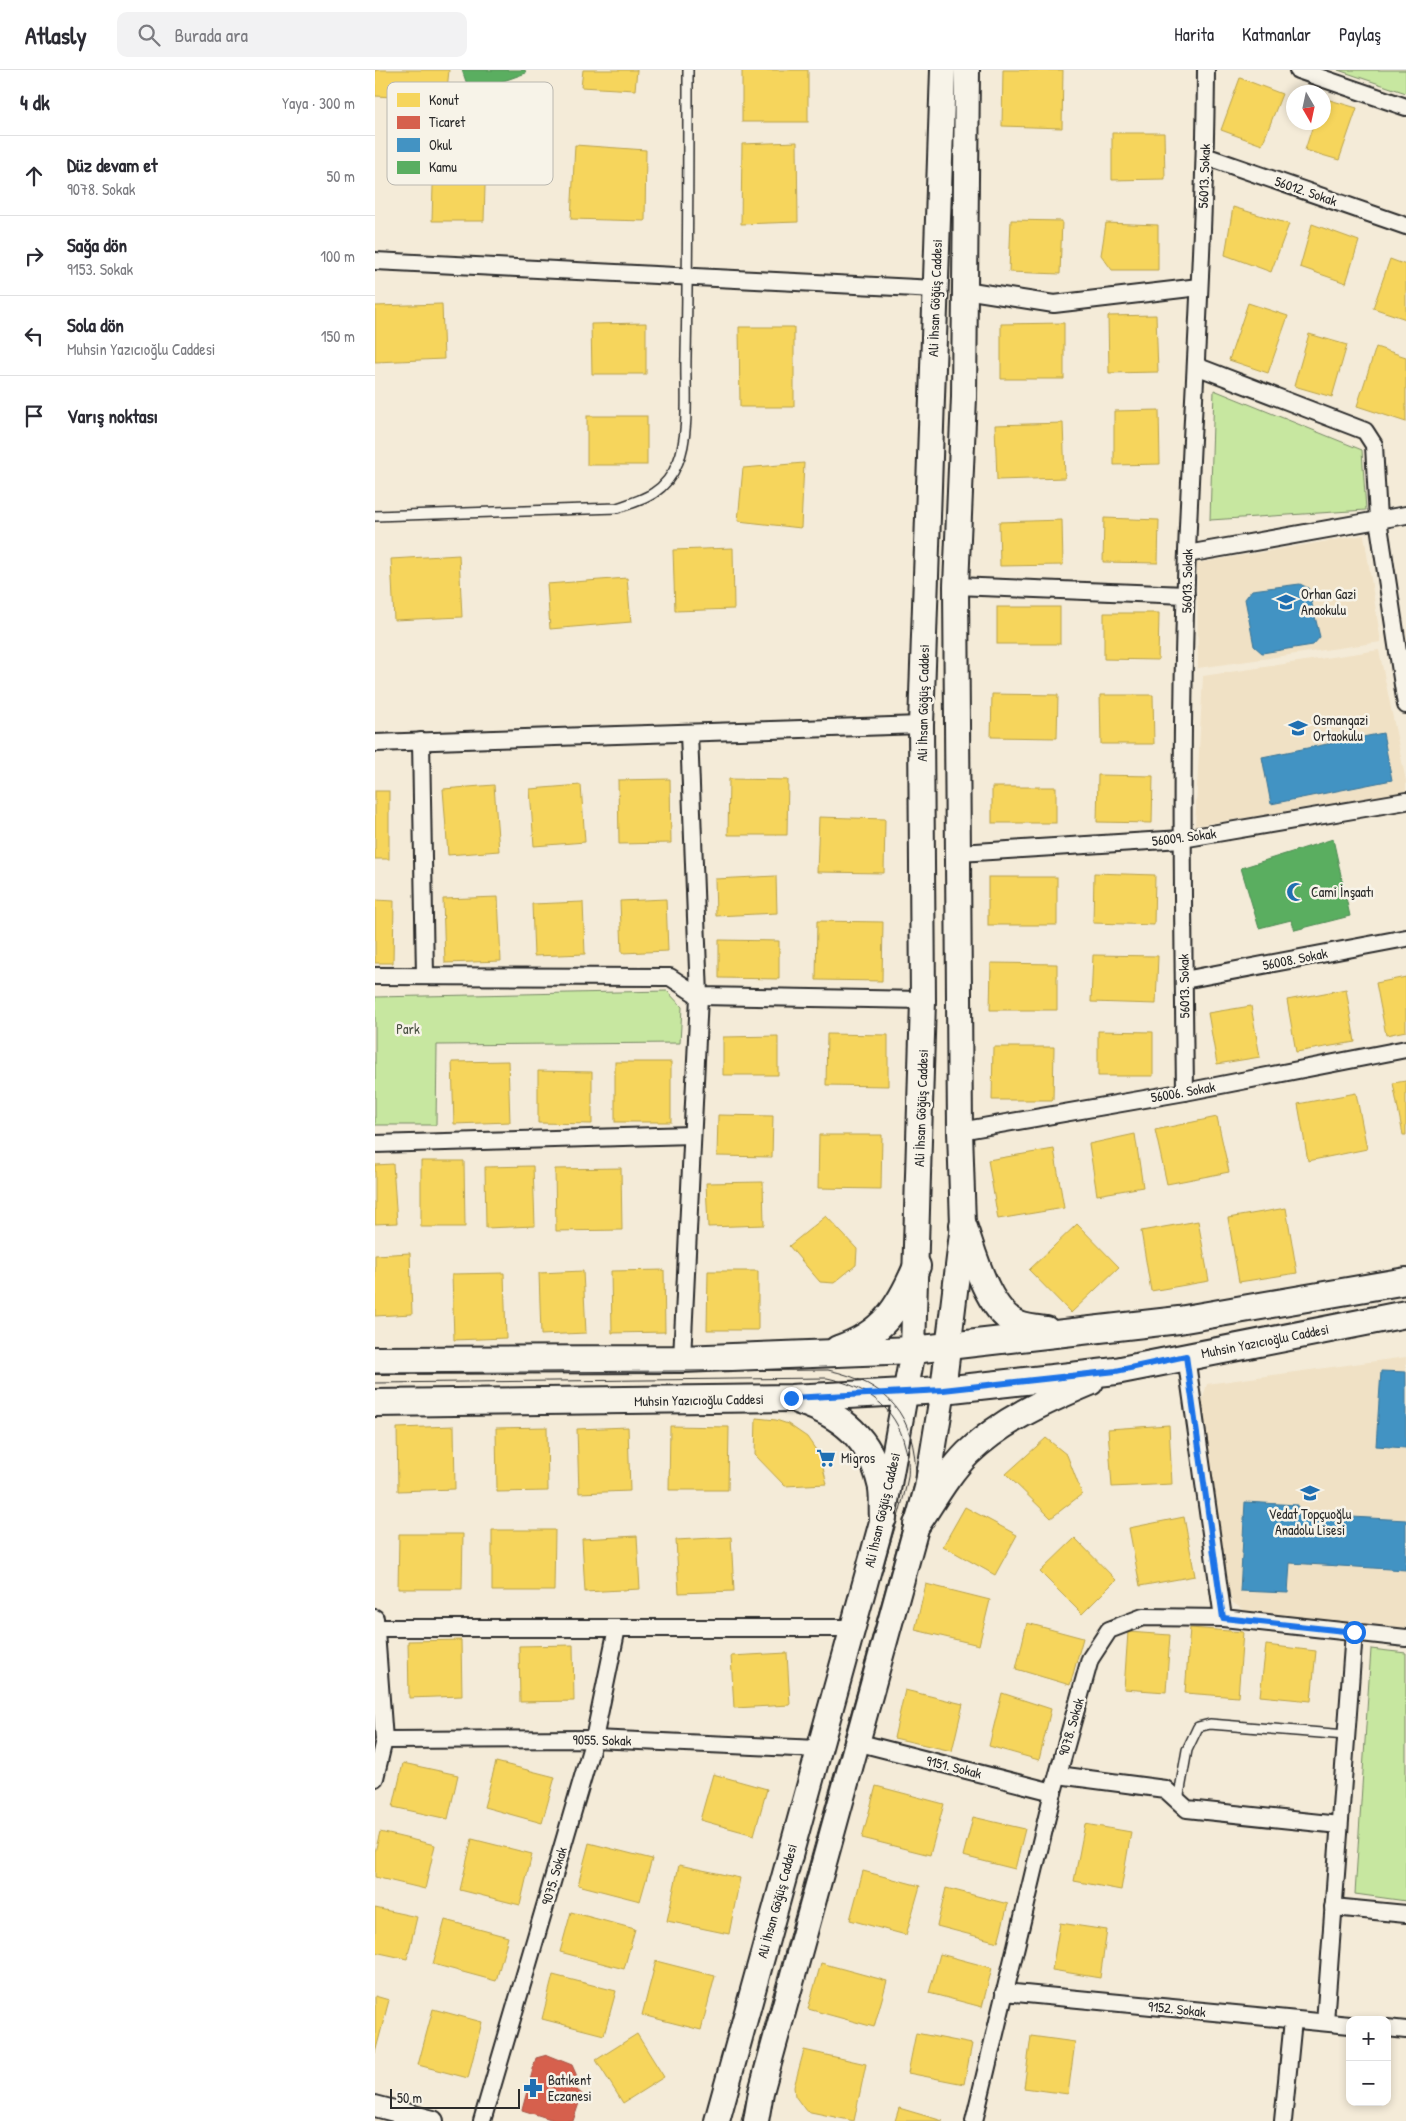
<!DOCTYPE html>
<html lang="tr">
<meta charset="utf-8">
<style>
:root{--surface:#fff;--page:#f2f2f3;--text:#2b2b33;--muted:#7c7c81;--line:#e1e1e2}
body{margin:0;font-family:"Patrick Hand",sans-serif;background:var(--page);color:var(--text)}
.controls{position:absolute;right:15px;bottom:15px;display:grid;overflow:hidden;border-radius:10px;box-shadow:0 2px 8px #0003}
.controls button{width:45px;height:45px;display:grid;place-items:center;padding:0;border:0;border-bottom:1px solid var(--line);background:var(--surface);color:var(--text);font:25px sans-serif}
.compass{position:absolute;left:911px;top:15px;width:45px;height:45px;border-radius:50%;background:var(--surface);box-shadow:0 2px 8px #0003;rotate:171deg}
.scale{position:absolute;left:15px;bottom:12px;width:130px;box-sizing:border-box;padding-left:5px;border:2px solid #2b2b2b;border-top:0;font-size:14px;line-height:18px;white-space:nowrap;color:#2b2b2b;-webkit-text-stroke:4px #f7f3e8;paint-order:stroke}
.stop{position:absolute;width:15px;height:15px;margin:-11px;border:4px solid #1a73e8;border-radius:50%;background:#fff}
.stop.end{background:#1a73e8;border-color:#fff;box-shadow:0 1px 5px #0008}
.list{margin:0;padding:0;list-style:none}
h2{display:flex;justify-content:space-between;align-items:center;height:65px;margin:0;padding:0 20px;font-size:21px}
h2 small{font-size:16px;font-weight:400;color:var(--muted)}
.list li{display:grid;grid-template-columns:32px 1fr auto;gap:15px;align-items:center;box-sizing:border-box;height:80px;padding:0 20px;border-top:1px solid var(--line)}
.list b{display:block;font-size:19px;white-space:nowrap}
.list p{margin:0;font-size:16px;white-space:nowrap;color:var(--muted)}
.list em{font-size:16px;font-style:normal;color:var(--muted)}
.icon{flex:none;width:28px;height:28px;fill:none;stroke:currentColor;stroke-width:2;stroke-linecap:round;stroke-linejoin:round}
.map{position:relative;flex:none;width:1031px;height:2051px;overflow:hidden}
header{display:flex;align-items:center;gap:30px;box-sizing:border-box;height:70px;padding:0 25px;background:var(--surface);border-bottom:1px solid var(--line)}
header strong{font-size:24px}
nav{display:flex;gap:28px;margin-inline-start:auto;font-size:18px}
.search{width:350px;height:45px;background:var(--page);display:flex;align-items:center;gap:12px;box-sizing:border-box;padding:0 18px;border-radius:10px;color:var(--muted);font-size:19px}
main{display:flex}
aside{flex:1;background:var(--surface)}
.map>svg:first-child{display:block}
</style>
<header>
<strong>Atlasly</strong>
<div class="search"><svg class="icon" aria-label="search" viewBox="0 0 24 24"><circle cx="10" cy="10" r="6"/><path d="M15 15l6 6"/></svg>Burada ara</div>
<nav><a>Harita</a><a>Katmanlar</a><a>Paylaş</a></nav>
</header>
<main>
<aside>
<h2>4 dk<small>Yaya · 300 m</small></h2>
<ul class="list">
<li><svg class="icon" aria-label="ahead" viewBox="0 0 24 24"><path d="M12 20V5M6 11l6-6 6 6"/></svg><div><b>Düz devam et</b><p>9078. Sokak</p></div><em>50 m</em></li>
<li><svg class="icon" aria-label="right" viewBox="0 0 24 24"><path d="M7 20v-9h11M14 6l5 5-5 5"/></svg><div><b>Sağa dön</b><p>9153. Sokak</p></div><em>100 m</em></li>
<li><svg class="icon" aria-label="left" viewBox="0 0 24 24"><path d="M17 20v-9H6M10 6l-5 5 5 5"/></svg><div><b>Sola dön</b><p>Muhsin Yazıcıoğlu Caddesi</p></div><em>150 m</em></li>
<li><svg class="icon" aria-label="arrive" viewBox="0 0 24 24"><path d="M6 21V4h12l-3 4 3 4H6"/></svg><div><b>Varış noktası</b></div></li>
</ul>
</aside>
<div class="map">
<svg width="1031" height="2051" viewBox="0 0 1031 2051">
<rect width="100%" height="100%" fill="#f4ebd8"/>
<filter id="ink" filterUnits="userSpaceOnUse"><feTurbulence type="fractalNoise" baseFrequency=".02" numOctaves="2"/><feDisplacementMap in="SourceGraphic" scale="10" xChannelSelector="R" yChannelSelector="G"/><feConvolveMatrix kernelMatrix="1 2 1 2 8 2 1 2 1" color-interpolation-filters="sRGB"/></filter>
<g filter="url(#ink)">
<g fill="#f0e1c5">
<polygon points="989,465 1006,572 823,598 822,493"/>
<polygon points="1004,580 1031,711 1031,721 820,756 828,606"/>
<polygon points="1031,1287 1031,1558 871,1542 857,1532 853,1516 827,1330 832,1314"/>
</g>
<g fill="#c7e7a0" stroke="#798966">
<polygon points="963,0 1031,0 1031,23"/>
<polygon points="839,320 987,380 991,440 835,450"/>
<polygon points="292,921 307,937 305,973 62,975 61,1055 0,1055 0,927"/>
<polygon points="996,1579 1031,1583 1031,1831 980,1824"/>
</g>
<g fill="#f6d55c" stroke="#b9a24d">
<polygon points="0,0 74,0 71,30 0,26"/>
<polygon points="208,0 262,0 260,20 206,17"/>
<rect x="367" y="0" width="66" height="52"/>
<polygon points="628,0 688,0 687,58 627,56"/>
<polygon points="865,8 907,24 887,75 846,60"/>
<polygon points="948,28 982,38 964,90 930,80 939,52 948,52"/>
<polygon points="60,47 112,47 109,151 57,151"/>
<polygon points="737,63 789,63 790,109 737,110"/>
<polygon points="422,72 423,152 366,154 367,74"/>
<polygon points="200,75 271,80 270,151 196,149"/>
<polygon points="858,137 914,154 896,202 850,185"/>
<polygon points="636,150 687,151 685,204 634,202"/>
<polygon points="731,153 783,155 783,200 737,200 726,185"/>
<polygon points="937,154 984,171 971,213 925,197"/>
<polygon points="1015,189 1031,195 1031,249 998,238"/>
<polygon points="873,233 913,246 893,303 854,290"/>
<polygon points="67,234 69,289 0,292 0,236"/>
<polygon points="781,245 783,302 734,303 733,246"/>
<polygon points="271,253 271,304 217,304 216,254"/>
<polygon points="689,253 689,309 626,309 626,254"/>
<polygon points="364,257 419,257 419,337 365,337"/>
<polygon points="934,264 972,275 957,327 919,316"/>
<polygon points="1001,277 1031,287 1031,352 982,336"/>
<polygon points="784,340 785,394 739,395 739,341"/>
<rect x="212" y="346" width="60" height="49"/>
<polygon points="688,353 690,408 622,410 620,355"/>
<polygon points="429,393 426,458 363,451 368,398"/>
<polygon points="729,448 784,450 783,493 728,492"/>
<polygon points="687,450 688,495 625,496 624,452"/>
<polygon points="358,478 359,539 300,541 298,480"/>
<polygon points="84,485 87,547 19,550 16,489"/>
<polygon points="252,508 256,552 175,559 172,514"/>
<rect x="622" y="537" width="63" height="37"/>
<polygon points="729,543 784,543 783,590 729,589"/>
<polygon points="617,624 683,625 682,668 616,667"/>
<polygon points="725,625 778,625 779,674 726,674"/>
<polygon points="723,705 778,706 777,753 722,752"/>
<polygon points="295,709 296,773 244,774 243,710"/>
<polygon points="354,709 413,710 412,765 353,765"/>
<polygon points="119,715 124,781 73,785 68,719"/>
<polygon points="206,715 210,772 159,776 155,719"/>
<rect x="617" y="717" width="64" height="36"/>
<rect x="0" y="721" width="14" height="68"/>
<polygon points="444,747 510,749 509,803 442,802"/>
<polygon points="719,803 780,805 779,855 718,853"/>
<polygon points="401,806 402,843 341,846 340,809"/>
<rect x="613" y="807" width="69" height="48"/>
<polygon points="123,827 126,891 70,893 68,829"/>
<polygon points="291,829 293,881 247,883 245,831"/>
<polygon points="0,830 19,831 18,893 0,893"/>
<polygon points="208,832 210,884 159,886 157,834"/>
<polygon points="442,851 508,852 507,911 441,910"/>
<polygon points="344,870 404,871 404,909 344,908"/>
<polygon points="718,885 783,886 781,934 716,932"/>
<polygon points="616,893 682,894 682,940 615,940"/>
<polygon points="1031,907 1031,961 1011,965 1001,913"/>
<polygon points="971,919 980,972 921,982 912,930"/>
<polygon points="876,936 885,987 842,994 833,943"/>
<polygon points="723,961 778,962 778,1006 723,1006"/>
<polygon points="452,964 513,965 513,1016 451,1015"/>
<polygon points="403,966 403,1005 348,1005 348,967"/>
<polygon points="618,977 679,977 678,1030 617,1030"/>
<polygon points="133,991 135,1052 79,1054 77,992"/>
<rect x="240" y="992" width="56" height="60"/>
<polygon points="163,1001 217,1002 217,1054 163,1053"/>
<polygon points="1031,1011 1031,1065 1028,1065 1018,1013"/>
<polygon points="981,1023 992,1079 933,1091 923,1034"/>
<polygon points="343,1045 398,1046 397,1087 342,1086"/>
<polygon points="842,1047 854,1102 792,1114 780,1060"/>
<polygon points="760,1064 768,1117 722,1125 714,1074"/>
<polygon points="444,1065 507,1065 506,1119 443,1118"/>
<polygon points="679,1079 689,1138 623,1149 613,1090"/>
<polygon points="46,1091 89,1091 90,1157 46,1157"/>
<polygon points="18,1094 22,1153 0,1154 0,1095"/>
<polygon points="158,1096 160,1156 111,1158 110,1097"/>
<polygon points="246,1098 247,1160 181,1161 180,1099"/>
<polygon points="388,1112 389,1155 333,1157 331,1113"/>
<polygon points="911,1138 922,1203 864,1212 853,1148"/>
<polygon points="451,1146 482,1179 481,1195 459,1213 445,1212 414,1176"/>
<polygon points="823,1151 834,1211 776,1221 766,1161"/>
<polygon points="702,1154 744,1197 696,1243 654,1200"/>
<polygon points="35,1183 37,1244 0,1246 0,1185"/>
<polygon points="289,1200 290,1262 237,1263 236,1201"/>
<polygon points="208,1201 211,1263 166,1265 164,1203"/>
<polygon points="333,1201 383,1201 383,1260 332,1260"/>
<polygon points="129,1203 131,1268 79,1270 77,1204"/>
<polygon points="381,1348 401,1350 413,1354 432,1367 445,1386 452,1414 410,1416 380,1385"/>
<polygon points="794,1355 797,1414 737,1417 733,1359"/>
<polygon points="79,1356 80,1419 23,1421 22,1358"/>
<polygon points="295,1356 354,1357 353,1420 294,1420"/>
<polygon points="172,1357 173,1421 122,1422 121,1358"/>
<polygon points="253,1357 255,1421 204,1423 202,1359"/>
<polygon points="671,1368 692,1385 707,1424 676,1448 631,1404"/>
<polygon points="590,1437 642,1465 620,1505 568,1476"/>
<polygon points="809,1447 820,1506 765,1516 754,1458"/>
<polygon points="117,1460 180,1460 179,1521 117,1521"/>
<polygon points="24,1464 88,1464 87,1519 23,1519"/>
<polygon points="262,1466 265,1519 210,1522 207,1469"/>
<polygon points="356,1467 359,1521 304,1523 301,1470"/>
<polygon points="700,1468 741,1510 707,1544 665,1502"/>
<polygon points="551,1514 615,1530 604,1575 540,1560"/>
<polygon points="652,1553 708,1568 695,1615 641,1599"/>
<polygon points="815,1558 868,1562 863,1627 810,1623"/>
<polygon points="753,1562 795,1565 791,1622 749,1619"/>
<polygon points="86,1570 87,1626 34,1628 33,1571"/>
<polygon points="198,1575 199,1631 145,1632 144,1576"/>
<polygon points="891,1575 941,1581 936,1631 885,1626"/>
<polygon points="412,1583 415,1635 359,1638 356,1586"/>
<polygon points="530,1620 588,1634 577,1681 519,1668"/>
<polygon points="627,1623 676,1639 664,1690 614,1676"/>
<polygon points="121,1692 180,1707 167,1753 109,1737"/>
<polygon points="28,1693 83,1705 73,1749 18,1737"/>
<polygon points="338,1704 392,1719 379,1765 325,1750"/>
<polygon points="501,1716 569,1734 555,1785 487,1768"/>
<polygon points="598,1747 650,1759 640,1799 588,1786"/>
<polygon points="710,1754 756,1762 746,1820 699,1811"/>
<polygon points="5,1762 60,1775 50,1819 0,1807 0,1782"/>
<polygon points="97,1769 157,1784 145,1835 85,1820"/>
<polygon points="214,1773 277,1789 265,1831 203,1815"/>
<polygon points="304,1795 365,1808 354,1864 292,1851"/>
<polygon points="488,1801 545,1816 531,1865 475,1850"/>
<polygon points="571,1818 633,1834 623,1872 562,1856"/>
<polygon points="0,1838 42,1847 32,1889 0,1882"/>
<polygon points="196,1842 260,1859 249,1899 185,1882"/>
<polygon points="70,1850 133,1867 121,1911 58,1894"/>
<polygon points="685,1853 732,1860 725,1908 677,1900"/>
<polygon points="565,1884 617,1898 607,1937 554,1923"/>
<polygon points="281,1891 340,1906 326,1960 267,1945"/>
<polygon points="446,1893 512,1911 499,1957 433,1939"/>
<polygon points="178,1905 241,1921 229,1965 167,1949"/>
<polygon points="0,1926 14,1930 0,1983"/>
<polygon points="58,1939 107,1952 93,2008 43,1995"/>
<polygon points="541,1963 597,1974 589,2014 533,2003"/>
<polygon points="262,1964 289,2007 248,2033 221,1990"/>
<polygon points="656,1966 700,1972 693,2024 649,2018"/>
<polygon points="429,1980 491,1994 479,2051 431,2041 420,2026 419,2017"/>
<polygon points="524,2038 568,2051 520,2051"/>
</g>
<polygon fill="#d6604d" stroke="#a35043" points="172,1985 197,1995 201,2004 202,2020 207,2024 198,2051 182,2051 147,2040 161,1988"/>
<g fill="#4393c3" stroke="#3c7495">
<polygon points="925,514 933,518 945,567 938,575 887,583 879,576 870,529 877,520"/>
<polygon points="1008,663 1017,710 896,734 887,687"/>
<polygon points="1006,1301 1031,1302 1031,1378 1001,1376"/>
<polygon points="870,1432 923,1435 922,1444 1031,1450 1031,1500 915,1493 913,1523 865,1521"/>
</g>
<g fill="#5aae61" stroke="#4c8751">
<polygon points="87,0 150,0 151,3 95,23"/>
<polygon points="958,769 975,846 920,860 916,850 884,858 866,798"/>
</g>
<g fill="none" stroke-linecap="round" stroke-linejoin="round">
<g stroke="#2b2b2b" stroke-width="12">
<g id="service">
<path d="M0 446 242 438C271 429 291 422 303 392 315 365 310 315 311 286 313 190 313 95 313 0"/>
<polyline points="803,1731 812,1680 823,1657 835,1654 971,1665"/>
</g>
</g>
<g stroke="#2b2b2b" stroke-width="20">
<g id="minor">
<polyline points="923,0 1031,37"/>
<polyline points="830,86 1031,156"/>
<polyline points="0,191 561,219"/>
<polyline points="590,220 679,234 824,217"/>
<polyline points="821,296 990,361 999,375 1003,449 1031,635"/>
<polyline points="812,484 1031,445"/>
<polyline points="581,516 811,525"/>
<polyline points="46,671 50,905"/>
<polyline points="0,673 546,655"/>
<polyline points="584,783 807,769 1031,731"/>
<polyline points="0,906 295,907 324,926 548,930"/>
<polyline points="809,910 1031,868"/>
<path d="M810 1022C808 842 805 662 812 482 818 322 830 161 831 0"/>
<polyline points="585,1061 810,1022 1031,979"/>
<polyline points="0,1074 317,1065"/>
<polyline points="811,1286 848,1548"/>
<polyline points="307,1289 324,926 314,663"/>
<polyline points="0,1548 9,1670 0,1708"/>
<polyline points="0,1558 477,1558"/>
<polyline points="9,1670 219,1669 444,1679"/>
<polyline points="481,1672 678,1722"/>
<polyline points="683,1705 790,1719 812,1739 964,1755"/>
<polyline points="958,1837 1031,1844"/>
<polyline points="629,1922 975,1955"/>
<polyline points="950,1952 979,1562"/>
<polyline points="1012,1958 1031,1960"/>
<polyline points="107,2051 219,1669 242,1558"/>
<polyline points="599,2051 678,1722 715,1589 734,1560 768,1547 848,1548 1031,1568"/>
<polyline points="908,2051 918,1950"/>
</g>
</g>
<g stroke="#2b2b2b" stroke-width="24">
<polyline id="tertiary" points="0,2036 58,2051"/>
</g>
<g stroke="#2b2b2b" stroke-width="28">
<g id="secondary">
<polyline points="342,2051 508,1448 538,1280 548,930 546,655 568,0"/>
<polyline points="381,2051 386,2022 552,1418 568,1320 588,1155 585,1061 581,516 589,327 592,0"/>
</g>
</g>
<g stroke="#2b2b2b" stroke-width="30">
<g id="primary">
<path d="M588 1155C599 1185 612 1241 644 1255 652 1258 663 1259 671 1260"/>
<path d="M463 1279C508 1264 524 1238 542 1196"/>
<polyline points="0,1290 307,1289 538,1280 804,1250 1031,1211"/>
<path d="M424 1331C467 1345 495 1368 506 1414 509 1424 507 1437 508 1448"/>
<polyline points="0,1333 416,1328 568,1320 741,1301 1031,1244"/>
<path d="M542 1454C558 1430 573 1403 593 1383 627 1350 672 1330 715 1312"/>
</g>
</g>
<use href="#service" stroke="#f7f3e8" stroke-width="9"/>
<use href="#minor" stroke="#f7f3e8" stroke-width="16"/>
<use href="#tertiary" stroke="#f7f3e8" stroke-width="20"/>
<use href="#secondary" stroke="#f7f3e8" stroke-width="24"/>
<use href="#primary" stroke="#f7f3e8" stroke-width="26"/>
<g stroke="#2b2b2b" stroke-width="1">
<path d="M0 1303 453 1300C513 1313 540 1345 541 1407L387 1964 366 2051"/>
<path d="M0 1313 452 1308C490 1316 521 1337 530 1376 533 1386 534 1397 533 1407 528 1435 515 1471 508 1500"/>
</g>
</g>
</g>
<g fill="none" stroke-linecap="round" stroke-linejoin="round" filter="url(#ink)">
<polyline stroke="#1a73e8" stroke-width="6" points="416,1328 568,1320 741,1301 811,1286 848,1548 979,1562"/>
</g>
<defs>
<g id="school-bare" transform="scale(1.5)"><path d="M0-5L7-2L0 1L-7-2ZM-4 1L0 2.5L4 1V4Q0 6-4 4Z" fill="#1f6fb2" stroke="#f7f3e8" stroke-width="2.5" paint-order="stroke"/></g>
<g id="mosque-bare" transform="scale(1.5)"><path d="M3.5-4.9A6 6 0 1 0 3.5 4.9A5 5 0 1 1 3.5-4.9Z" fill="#1f6fb2" stroke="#f7f3e8" stroke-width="2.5" paint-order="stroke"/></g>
<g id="supermarket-bare" transform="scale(1.5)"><path d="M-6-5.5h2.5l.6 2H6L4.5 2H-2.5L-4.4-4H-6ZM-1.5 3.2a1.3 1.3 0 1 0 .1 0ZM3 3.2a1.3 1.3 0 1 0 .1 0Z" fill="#1f6fb2" stroke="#f7f3e8" stroke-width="2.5" paint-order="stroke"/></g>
<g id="pharmacy-bare" transform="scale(1.5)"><path d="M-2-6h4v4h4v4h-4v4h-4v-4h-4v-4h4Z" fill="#1f6fb2" stroke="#f7f3e8" stroke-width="2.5" paint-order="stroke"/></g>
</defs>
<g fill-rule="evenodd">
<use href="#school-bare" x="911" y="532"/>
<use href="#school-bare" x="923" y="658"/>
<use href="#mosque-bare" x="921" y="822"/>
<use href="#supermarket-bare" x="451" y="1388"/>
<use href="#school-bare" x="935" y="1423"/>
<use href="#pharmacy-bare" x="158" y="2018"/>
</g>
<g text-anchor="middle" stroke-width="5" stroke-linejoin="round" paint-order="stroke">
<g font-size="14" fill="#2b2b2b" stroke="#f7f3e8">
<text transform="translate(829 106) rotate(-88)" y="5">56013. Sokak</text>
<text transform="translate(931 121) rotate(19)" y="5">56012. Sokak</text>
<text transform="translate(560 228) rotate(-88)" y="5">Ali İhsan Göğüş Caddesi</text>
<text transform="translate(812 511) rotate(-89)" y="5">56013. Sokak</text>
<text transform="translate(548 633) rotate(-89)" y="5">Ali İhsan Göğüş Caddesi</text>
<text transform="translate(809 767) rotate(-7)" y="5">56009. Sokak</text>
<text transform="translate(920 889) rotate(-11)" y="5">56008. Sokak</text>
<text transform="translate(809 916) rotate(-91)" y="5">56013. Sokak</text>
<text transform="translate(808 1022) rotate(-10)" y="5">56006. Sokak</text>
<text transform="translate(546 1038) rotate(-88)" y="5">Ali İhsan Göğüş Caddesi</text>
<text transform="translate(890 1271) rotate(-11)" y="5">Muhsin Yazıcıoğlu Caddesi</text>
<text transform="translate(324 1330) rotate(-1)" y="5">Muhsin Yazıcıoğlu Caddesi</text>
<text transform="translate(507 1440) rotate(-77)" y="5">Ali İhsan Göğüş Caddesi</text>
<text transform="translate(696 1657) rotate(-74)" y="5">9078. Sokak</text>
<text transform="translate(227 1670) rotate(1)" y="5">9055. Sokak</text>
<text transform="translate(579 1697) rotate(14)" y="5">9151. Sokak</text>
<text transform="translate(179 1806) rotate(-74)" y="5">9075. Sokak</text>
<text transform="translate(402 1831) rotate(-75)" y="5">Ali İhsan Göğüş Caddesi</text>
<text transform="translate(802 1939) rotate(6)" y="5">9152. Sokak</text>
</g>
<g font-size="14" fill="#2b2b2b" stroke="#f7f3e8" text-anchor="start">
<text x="926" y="529">Orhan Gazi<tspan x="926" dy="16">Anaokulu</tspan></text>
<text x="938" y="655">Osmangazi<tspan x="938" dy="16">Ortaokulu</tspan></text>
<text x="936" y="827">Cami İnşaatı</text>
<text x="466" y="1393">Migros</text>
<text x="935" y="1449" text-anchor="middle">Vedat Topçuoğlu<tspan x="935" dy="16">Anadolu Lisesi</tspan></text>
<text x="173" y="2015">Batıkent<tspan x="173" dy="16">Eczanesi</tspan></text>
</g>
<g font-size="14" fill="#4a5142" stroke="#f7f3e8">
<text x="33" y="964">Park</text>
</g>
</g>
<rect x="12" y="12" width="166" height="103" rx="8" fill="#f7f3e8" stroke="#bab7af" stroke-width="1"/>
<rect x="22" y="23" width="23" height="14" fill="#f6d55c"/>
<rect x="22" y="46" width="23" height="13" fill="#d6604d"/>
<rect x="22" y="68" width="23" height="14" fill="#4393c3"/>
<rect x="22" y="91" width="23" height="13" fill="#5aae61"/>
<g font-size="14" fill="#2b2b2b">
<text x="54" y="35">Konut</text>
<text x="54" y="57">Ticaret</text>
<text x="54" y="80">Okul</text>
<text x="54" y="102">Kamu</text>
</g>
</svg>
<div class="controls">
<button>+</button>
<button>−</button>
</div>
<svg class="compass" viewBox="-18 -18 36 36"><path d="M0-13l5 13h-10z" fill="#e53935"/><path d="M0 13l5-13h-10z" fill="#7c7c81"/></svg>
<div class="scale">50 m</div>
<div class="stop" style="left:979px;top:1562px"></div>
<div class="stop end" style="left:416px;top:1328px"></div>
</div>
</main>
